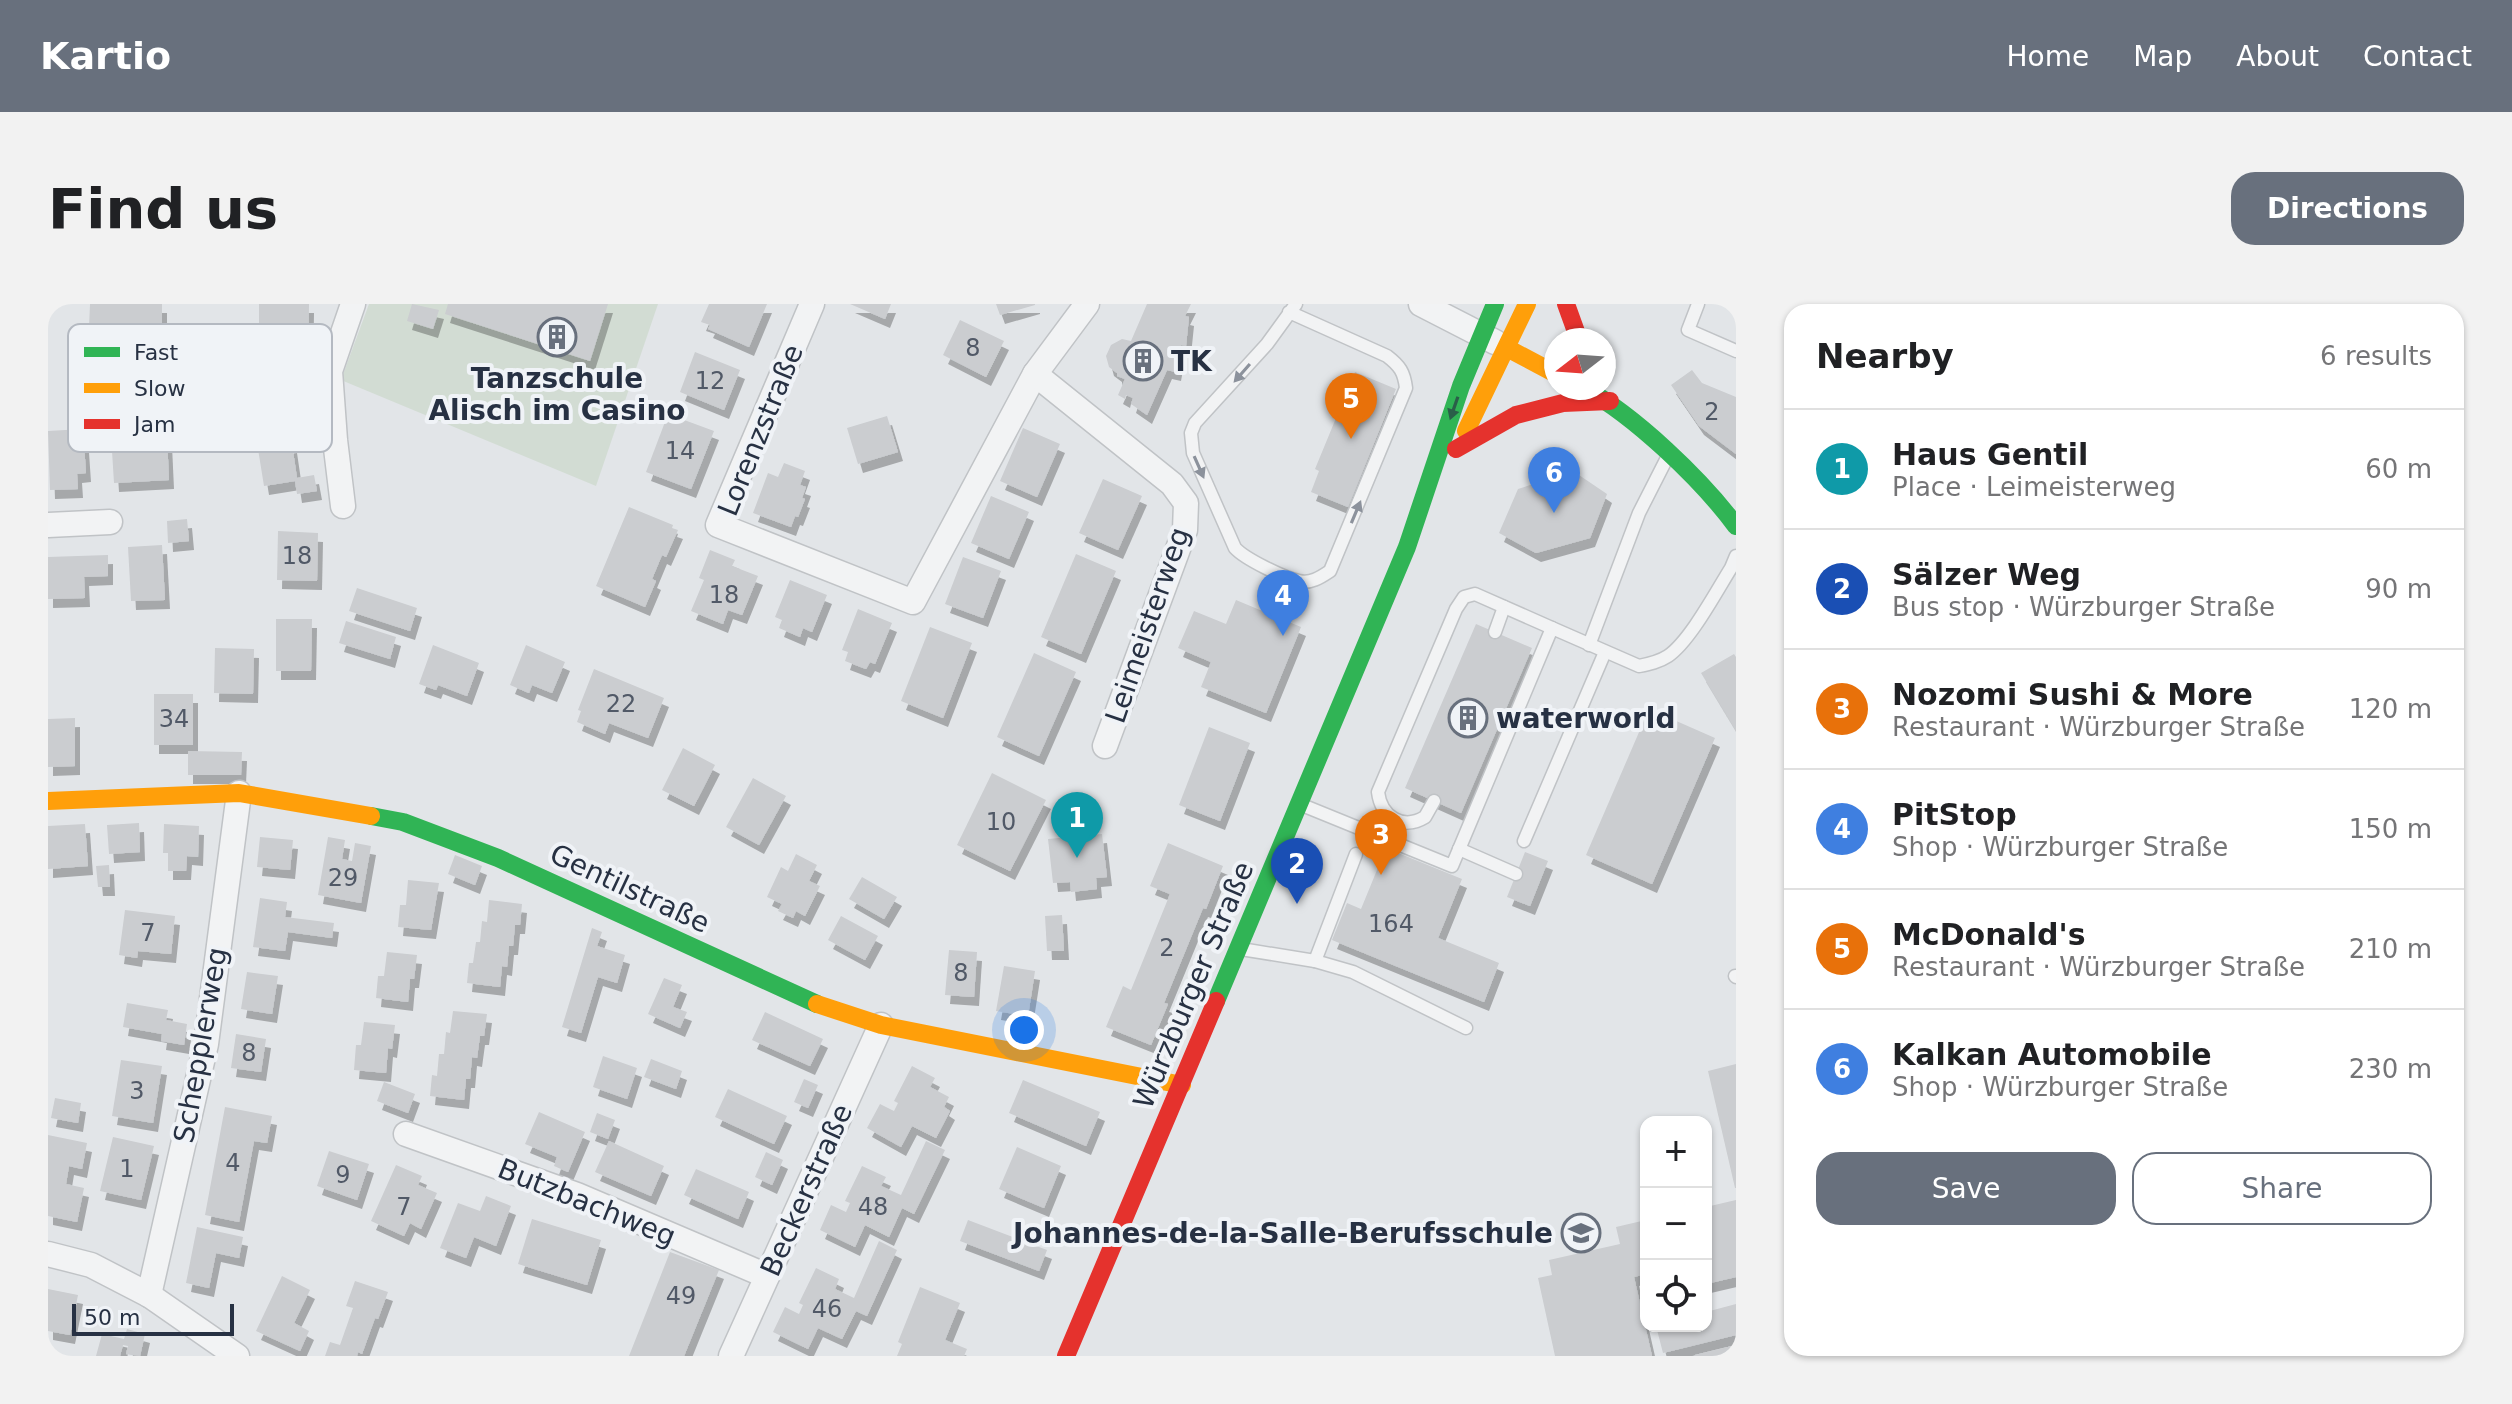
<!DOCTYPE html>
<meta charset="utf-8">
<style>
:root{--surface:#fff;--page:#f2f2f2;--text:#202124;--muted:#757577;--line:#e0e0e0;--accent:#68707d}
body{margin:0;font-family:"DejaVu Sans",sans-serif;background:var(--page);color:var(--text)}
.controls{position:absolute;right:24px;bottom:24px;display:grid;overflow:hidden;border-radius:16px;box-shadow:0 2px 6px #0004}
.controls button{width:72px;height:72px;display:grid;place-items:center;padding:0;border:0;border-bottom:2px solid var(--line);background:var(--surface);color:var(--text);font:40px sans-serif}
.compass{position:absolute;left:1496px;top:24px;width:72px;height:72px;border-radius:50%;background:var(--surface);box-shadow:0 2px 6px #0004;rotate:253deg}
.scale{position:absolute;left:24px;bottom:20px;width:162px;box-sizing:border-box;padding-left:8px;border:4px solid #273143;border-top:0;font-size:22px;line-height:28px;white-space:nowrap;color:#273143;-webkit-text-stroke:6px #f0f3f7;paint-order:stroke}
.you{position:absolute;left:976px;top:726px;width:28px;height:28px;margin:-20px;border:6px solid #fff;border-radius:50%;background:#1a73e8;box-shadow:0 0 0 12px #1a73e833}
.badge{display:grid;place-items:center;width:52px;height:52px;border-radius:50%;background:var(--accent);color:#fff;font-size:26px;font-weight:700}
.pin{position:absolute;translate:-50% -66px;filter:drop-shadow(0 2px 4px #0008)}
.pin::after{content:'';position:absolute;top:42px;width:28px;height:24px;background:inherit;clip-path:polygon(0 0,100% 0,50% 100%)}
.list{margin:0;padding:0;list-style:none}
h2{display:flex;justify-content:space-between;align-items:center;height:104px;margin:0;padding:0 32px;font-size:34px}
h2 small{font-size:26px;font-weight:400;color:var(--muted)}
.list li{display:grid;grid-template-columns:52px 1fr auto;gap:24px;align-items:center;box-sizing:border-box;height:120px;padding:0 32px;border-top:2px solid var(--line)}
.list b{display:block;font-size:30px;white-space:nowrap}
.list p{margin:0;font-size:26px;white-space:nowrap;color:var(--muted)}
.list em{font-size:26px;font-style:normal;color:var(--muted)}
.actions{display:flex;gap:16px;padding:24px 32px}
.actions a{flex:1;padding:18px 0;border:2px solid var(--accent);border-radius:24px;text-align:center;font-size:28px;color:var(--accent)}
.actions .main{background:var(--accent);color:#fff}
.icon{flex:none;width:44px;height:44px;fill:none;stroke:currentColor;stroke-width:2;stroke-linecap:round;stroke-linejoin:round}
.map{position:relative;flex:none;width:1688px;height:1052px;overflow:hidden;border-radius:24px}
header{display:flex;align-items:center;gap:48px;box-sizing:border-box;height:112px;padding:0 40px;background:var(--accent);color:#fff}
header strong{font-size:38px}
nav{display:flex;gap:44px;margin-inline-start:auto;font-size:28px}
.intro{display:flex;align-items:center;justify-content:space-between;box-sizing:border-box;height:192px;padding:0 48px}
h1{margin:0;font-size:56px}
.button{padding:20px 36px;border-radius:24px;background:var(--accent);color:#fff;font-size:28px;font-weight:700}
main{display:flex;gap:48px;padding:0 48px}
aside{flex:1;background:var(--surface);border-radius:24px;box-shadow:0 2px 6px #0004}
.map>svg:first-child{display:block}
</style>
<header>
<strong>Kartio</strong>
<nav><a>Home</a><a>Map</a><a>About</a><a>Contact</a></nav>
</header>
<div class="intro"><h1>Find us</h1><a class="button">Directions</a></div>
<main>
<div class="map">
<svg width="1688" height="1052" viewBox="0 0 1688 1052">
<defs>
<filter id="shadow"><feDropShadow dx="5" dy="9" stdDeviation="0" flood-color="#0004"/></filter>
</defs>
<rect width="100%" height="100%" fill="#e2e5e8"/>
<polygon fill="#d2dcd3" points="321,0 610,0 548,182 293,76"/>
<g fill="#cbcdd0" filter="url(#shadow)">
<polygon points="42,0 114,0 114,25 41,24"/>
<polygon points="211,0 261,0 260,66 249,66 249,103 205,102 206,65 232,66 232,46 238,47 238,24 211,24"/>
<polygon points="364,0 391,6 385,25 359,17"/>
<polygon points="400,0 560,0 542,57 397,10"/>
<polygon points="661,0 719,0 701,43 660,25 662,21 653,18"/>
<polygon points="802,0 843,0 837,15"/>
<polygon points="948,0 987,0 987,1 952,11"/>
<polygon points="1099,0 1143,0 1137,12 1141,13 1138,42 1133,41 1128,68 1119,66 1099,111 1083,100 1085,94 1078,91 1077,95 1070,91 1077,75 1069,72 1069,69 1061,63 1058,52 1063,41 1074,35 1083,37"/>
<polygon points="912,16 956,37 938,73 895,51"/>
<polygon points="647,48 692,66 676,106 632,88"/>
<polygon points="1644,66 1654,79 1688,93 1688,150 1651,122 1623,81"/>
<polygon points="1307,68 1348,85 1300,203 1263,188 1271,167 1267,165"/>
<polygon points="620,110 666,127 643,185 598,168"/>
<polygon points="118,111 121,176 66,179 62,114"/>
<polygon points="839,112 850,148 810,160 799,124"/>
<polygon points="975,124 1012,140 989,193 952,177"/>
<polygon points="35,125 38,169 29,170 30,185 2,186 0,127"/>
<polygon points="244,140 249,174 266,171 269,187 249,190 247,177 216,182 210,145"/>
<polygon points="736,159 757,167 752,181 758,183 754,194 757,195 750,213 747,212 743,223 705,209 720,169 730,173"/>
<polygon points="1525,167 1559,190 1542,234 1488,249 1451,229 1470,185"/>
<polygon points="1055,175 1094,192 1070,246 1031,229"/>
<polygon points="943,192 981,208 961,255 923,239"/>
<polygon points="581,203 625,221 624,224 630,226 618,253 614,251 604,275 608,277 597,303 548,282"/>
<polygon points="139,215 141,237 120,239 119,217"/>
<polygon points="230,227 270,229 269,277 229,276"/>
<polygon points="114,241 117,296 83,297 80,243"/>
<polygon points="662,246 687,256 684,262 710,272 694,311 680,306 675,320 643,307 656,276 651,274"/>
<polygon points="1028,250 1068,267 1033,350 993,333"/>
<polygon points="60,251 60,272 36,273 37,294 0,295 0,253"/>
<polygon points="915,253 953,267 935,314 897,300"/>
<polygon points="742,276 779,291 764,328 755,324 752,333 731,324 734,316 727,313"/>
<polygon points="309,284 369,304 362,327 301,307"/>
<polygon points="1188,296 1253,323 1218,409 1153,383 1163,358 1130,344 1146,307 1178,320"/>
<polygon points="810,305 844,319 827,360 822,358 818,365 797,357 800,348 794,346"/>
<polygon points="228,315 264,315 263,367 228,367"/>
<polygon points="298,317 348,333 342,355 291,339"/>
<polygon points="1428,320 1484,344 1413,509 1357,484"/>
<polygon points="882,323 924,339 895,414 853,397"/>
<polygon points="385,341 431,359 419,392 390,381 388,386 371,380"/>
<polygon points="478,341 517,358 504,389 484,381 481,389 462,381"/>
<polygon points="167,344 206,345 205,390 166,389"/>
<polygon points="986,349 1028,368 991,452 949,433"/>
<polygon points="1686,350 1688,353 1688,427 1653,369"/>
<polygon points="546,365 616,394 600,434 561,419 557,430 529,418 533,407 530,406"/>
<rect x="106" y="390" width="39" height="51"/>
<polygon points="1601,405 1667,434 1604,580 1538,551"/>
<polygon points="27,414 27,462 0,463 0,415"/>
<polygon points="1161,423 1202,439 1172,517 1131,501"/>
<polygon points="635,444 667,461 646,502 614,486"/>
<polygon points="140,447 194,448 193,471 140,471"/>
<polygon points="944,469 998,496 962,567 909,541"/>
<polygon points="705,474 738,492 711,541 678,523"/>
<polygon points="91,519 92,548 61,550 59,521"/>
<polygon points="37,520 40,562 0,565 0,522"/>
<polygon points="116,520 151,522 150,553 139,552 138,567 120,567 120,549 115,549"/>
<polygon points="1054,530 1059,573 1048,574 1049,585 1023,588 1022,578 1005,579 1000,535"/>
<polygon points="212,533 245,536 242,566 209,563"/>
<polygon points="280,533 297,536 294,555 304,557 307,539 323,542 313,599 270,591"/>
<polygon points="1120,539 1175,562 1158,605 1155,604 1116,699 1120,700 1103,741 1058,723 1075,682 1083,686 1122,590 1102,582"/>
<polygon points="1338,544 1414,575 1390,634 1451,659 1436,698 1284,636 1299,599 1313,605"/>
<polygon points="1477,548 1500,557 1482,602 1459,593"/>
<polygon points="748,550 769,561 761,577 772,582 757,612 748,607 745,614 730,607 734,600 719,593 733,563 740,567"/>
<polygon points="407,551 434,562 427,581 400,570"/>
<polygon points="61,561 62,583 50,583 48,562"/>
<polygon points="814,573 849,593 836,615 801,595"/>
<polygon points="360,576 391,579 383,626 350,623 352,601 358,601"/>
<polygon points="212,594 239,598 237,613 286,619 284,634 240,628 237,647 205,643"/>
<polygon points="441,596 474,600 472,621 467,621 465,642 461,642 459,663 454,662 452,683 419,679 421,659 425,659 428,638 432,638 434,617 439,618"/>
<polygon points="77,606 127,612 123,650 90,647 89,654 71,651"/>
<polygon points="1014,611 1016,647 999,647 997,612"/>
<polygon points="793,612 830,632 817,656 780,636"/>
<polygon points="544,624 554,628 549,642 577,651 569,679 550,673 533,729 514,723"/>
<polygon points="901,646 929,648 926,693 897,691"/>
<polygon points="339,648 369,651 366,675 362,675 360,698 328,694 330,672 336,672"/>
<polygon points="956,662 987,667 980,712 948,707"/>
<polygon points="199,668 230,672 224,710 193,705"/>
<polygon points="616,674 634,681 625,703 639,708 632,724 600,710"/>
<polygon points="79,699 120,706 118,716 139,720 136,741 113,737 114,730 75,723"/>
<polygon points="405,707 439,710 436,732 432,732 429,754 424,753 422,775 418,775 416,796 382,792 384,771 389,772 391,750 396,750 398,728 402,729"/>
<polygon points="717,708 775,735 762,762 704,736"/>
<polygon points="316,718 347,721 344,745 340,744 338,769 306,766 308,741 313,741"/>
<polygon points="188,730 218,735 213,768 183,764"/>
<polygon points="555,752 589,764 579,795 545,783"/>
<polygon points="603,755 634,767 628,785 596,773"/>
<polygon points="73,756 114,762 105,819 64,812"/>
<polygon points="1688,760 1688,884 1687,884 1660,767"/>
<polygon points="864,762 887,774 882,783 901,793 896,803 902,807 888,834 864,822 853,843 819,824 832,800 846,807 850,799 846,797"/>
<polygon points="756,775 770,781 760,804 746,798"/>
<polygon points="975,776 1052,808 1038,842 961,809"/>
<polygon points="336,778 367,790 360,809 329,797"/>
<polygon points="680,785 739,812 726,840 667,813"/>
<polygon points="7,794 33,799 30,819 3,814"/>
<polygon points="177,803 224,812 219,839 206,837 191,918 157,911"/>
<polygon points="491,808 537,828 520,868 506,862 509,853 477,840"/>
<polygon points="549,809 567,816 560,835 542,828"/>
<polygon points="0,831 39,839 34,865 21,862 18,880 36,884 29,918 0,912"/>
<polygon points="65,833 106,842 93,896 52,887"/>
<polygon points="561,837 616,862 603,892 547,868"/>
<polygon points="878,837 897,846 866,910 854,904 841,933 817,921 807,943 772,926 783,901 798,908 802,899 797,897 814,862 838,873 833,882 853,891"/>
<polygon points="969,843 1013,862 996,904 951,885"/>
<polygon points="281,847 321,860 309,896 269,882"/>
<polygon points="718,848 735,856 724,881 707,873"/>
<polygon points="348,861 374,872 370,881 389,889 373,925 362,919 356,932 323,917"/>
<polygon points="648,865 701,888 690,915 636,891"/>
<polygon points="438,892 463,902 448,942 426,933 418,954 392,944 410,899 432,907"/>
<polygon points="1688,896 1688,973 1658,980 1658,903"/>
<polygon points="484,915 553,936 539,981 470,960"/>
<polygon points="920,916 999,946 991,967 912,937"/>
<polygon points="1598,916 1598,970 1586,973 1604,1052 1507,1052 1490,974 1504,971 1501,956 1572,940 1568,923"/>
<polygon points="149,923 195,933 191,954 168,949 161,984 138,979"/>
<polygon points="831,937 849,946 819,1012 808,1007 794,1035 770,1024 760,1045 725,1028 737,1003 751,1010 755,1001 751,999 768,964 791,975 787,985 806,994"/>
<polygon points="622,948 671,966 636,1052 581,1052"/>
<polygon points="234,972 262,986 246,1019 261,1027 252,1047 208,1027"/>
<polygon points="307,977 340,988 330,1015 327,1014 314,1050 310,1048 309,1052 277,1052 282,1038 292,1041 305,1004 298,1002"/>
<polygon points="872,983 912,999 897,1036 919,1045 916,1052 849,1052 854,1040 850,1038"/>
<polygon points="0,985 30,991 22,1031 0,1027"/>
<polygon points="1688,1000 1688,1031 1615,1049 1608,1022 1658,1022 1658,1008"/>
<polygon points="79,1025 97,1030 92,1052 78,1050 80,1042 75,1041 72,1052 48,1052 54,1030 76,1035"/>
<polygon points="1688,1041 1688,1052 1647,1052 1647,1051"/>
</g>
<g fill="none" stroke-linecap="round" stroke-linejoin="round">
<g stroke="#c0c3c6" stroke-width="15">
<g id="lane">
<polyline points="1650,0 1640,26 1688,47"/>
<path d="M1241 8 1339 52C1352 62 1356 68 1358 84L1282 267C1273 273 1263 280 1251 277 1236 274 1197 255 1187 244L1145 149 1143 129 1147 119 1219 40 1248 0"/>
<polyline points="1447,328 1456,303"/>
<polyline points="1541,341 1591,209 1620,152"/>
<path d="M1386 497 1377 513C1354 527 1333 512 1330 488L1408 305 1416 293 1427 290 1504 324"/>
<path d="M1254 501 1404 562 1504 324 1591 362C1601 360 1611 358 1620 352 1642 337 1668 288 1683 264L1688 252"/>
<polyline points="1476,537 1557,348"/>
<polyline points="1411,545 1468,570"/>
<polyline points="1193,645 1267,657 1305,668 1418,724"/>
<polyline points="1267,657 1308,550"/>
<polyline points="1687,672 1688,673"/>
</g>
</g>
<g stroke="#c0c3c6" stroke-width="27">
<g id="street">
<polyline points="764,0 670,221 865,298 987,70"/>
<polyline points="1039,0 987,70 1124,180 1138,199 1137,226 1057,442"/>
<polyline points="1373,0 1447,38"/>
<polyline points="295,202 287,136 282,67 305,0"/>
<polyline points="0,221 62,218"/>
<polyline points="358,830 529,891 719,972"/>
<polyline points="0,950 43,961 101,991 189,1052"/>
<polyline points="101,991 158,740 191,489"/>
<polyline points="683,1052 833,721"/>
</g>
</g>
<use href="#lane" stroke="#f2f3f4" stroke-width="12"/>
<use href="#street" stroke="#f2f3f4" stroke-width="24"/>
<g stroke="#30b455" stroke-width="18">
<path d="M1536 84C1587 112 1653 175 1688 222"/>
<polyline points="323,512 355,518 450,554 769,700"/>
<polyline points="1168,697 1359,243 1413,82 1447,0"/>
</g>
<g stroke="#ff9f0a" stroke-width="18">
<polyline points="1459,44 1508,70"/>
<polyline points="1418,127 1479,0"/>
<polyline points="0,497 191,489 323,512"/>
<polyline points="769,700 833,721 1134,781"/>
</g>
<g stroke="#e5322d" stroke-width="18">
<polyline points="1518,0 1531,36"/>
<polyline points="1408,145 1468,111 1515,99 1562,97"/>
<polyline points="1018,1052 1168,697"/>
</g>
</g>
<defs><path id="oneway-solid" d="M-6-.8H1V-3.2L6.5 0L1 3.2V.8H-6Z" transform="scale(2)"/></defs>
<g fill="#8c929c">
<use href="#oneway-solid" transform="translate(1194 69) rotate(131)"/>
<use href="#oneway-solid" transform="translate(1151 163) rotate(66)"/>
<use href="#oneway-solid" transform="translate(1308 208) rotate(-67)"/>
</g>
<use fill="#2a5f49" href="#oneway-solid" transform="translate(1406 104) rotate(109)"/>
<defs>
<g id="building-ring" transform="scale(2)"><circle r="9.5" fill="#f0f3f7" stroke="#68707d" stroke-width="1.5"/><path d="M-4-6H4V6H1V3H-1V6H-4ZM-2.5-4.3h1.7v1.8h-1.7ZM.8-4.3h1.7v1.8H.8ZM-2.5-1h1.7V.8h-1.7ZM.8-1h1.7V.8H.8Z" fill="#68707d"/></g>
<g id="school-ring" transform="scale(2)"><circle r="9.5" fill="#f0f3f7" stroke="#68707d" stroke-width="1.5"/><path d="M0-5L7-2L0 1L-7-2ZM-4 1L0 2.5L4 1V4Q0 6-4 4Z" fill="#68707d"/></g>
</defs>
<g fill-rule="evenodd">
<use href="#building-ring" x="509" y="33"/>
<use href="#building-ring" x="1095" y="57"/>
<use href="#building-ring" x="1420" y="414"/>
<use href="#school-ring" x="1533" y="929"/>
</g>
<g text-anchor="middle" stroke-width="8" stroke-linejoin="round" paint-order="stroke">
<g font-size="24" fill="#515967">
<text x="925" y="52">8</text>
<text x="662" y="85">12</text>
<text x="1664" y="116">2</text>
<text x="632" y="155">14</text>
<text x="249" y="260">18</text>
<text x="676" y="299">18</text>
<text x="573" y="408">22</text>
<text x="126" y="423">34</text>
<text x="953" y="526">10</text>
<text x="295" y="582">29</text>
<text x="1343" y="628">164</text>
<text x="100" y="637">7</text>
<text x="1119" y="652">2</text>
<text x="913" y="677">8</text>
<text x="201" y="757">8</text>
<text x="89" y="795">3</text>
<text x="185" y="867">4</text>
<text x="79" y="873">1</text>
<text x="295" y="879">9</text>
<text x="356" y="911">7</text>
<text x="825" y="911">48</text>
<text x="633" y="1000">49</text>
<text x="779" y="1013">46</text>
</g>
<g font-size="28" font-weight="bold" fill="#273143" stroke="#f0f3f7" text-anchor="start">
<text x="1123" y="67">TK</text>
<text x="509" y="84" text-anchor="middle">Tanzschule<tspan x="509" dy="32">Alisch im Casino</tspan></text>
<text x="1448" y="424">waterworld</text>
<text x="1505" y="939" text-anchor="end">Johannes-de-la-Salle-Berufsschule</text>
</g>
<g font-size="28" fill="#273143" stroke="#f0f3f7">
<text transform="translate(712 126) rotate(-68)" y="10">Lorenzstraße</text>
<text transform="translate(1099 321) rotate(-71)" y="10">Leimeisterweg</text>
<text transform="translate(582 584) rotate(25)" y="10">Gentilstraße</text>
<text transform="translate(1145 681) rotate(-67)" y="10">Würzburger Straße</text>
<text transform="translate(152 741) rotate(-80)" y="10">Schepplerweg</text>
<text transform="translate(758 886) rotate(-66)" y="10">Beckerstraße</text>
<text transform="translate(539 898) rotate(22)" y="10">Butzbachweg</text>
</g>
</g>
<rect x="20" y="20" width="264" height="128" rx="12" fill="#f0f3f7" stroke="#b4b9c1" stroke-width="2"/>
<rect x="36" y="43" width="36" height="10" fill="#30b455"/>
<rect x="36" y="79" width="36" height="10" fill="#ff9f0a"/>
<rect x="36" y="115" width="36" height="10" fill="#e5322d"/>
<g font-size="22" fill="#273143">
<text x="86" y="56">Fast</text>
<text x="86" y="92">Slow</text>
<text x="86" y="128">Jam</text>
</g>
</svg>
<div class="controls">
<button>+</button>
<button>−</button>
<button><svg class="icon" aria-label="locate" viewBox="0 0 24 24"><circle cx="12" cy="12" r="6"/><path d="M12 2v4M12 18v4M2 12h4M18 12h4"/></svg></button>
</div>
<svg class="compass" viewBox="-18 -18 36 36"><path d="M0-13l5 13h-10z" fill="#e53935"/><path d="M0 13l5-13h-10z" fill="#757577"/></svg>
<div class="scale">50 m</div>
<div class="you"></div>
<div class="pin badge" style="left:1029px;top:554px;background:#0f9aa8">1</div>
<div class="pin badge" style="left:1249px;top:600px;background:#1a4fb4">2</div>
<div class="pin badge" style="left:1333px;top:571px;background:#e8710a">3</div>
<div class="pin badge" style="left:1235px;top:332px;background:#3f7fe0">4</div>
<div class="pin badge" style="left:1303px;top:135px;background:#e8710a">5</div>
<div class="pin badge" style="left:1506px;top:209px;background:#3f7fe0">6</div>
</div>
<aside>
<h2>Nearby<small>6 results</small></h2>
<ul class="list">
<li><span class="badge" style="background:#0f9aa8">1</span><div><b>Haus Gentil</b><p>Place · Leimeisterweg</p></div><em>60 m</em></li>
<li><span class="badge" style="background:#1a4fb4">2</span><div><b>Sälzer Weg</b><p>Bus stop · Würzburger Straße</p></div><em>90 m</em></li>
<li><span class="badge" style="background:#e8710a">3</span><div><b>Nozomi Sushi &amp; More</b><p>Restaurant · Würzburger Straße</p></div><em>120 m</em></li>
<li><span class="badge" style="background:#3f7fe0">4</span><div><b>PitStop</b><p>Shop · Würzburger Straße</p></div><em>150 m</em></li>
<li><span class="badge" style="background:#e8710a">5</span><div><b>McDonald's</b><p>Restaurant · Würzburger Straße</p></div><em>210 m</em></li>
<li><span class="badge" style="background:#3f7fe0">6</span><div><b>Kalkan Automobile</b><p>Shop · Würzburger Straße</p></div><em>230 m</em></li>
</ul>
<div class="actions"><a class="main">Save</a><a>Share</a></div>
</aside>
</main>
